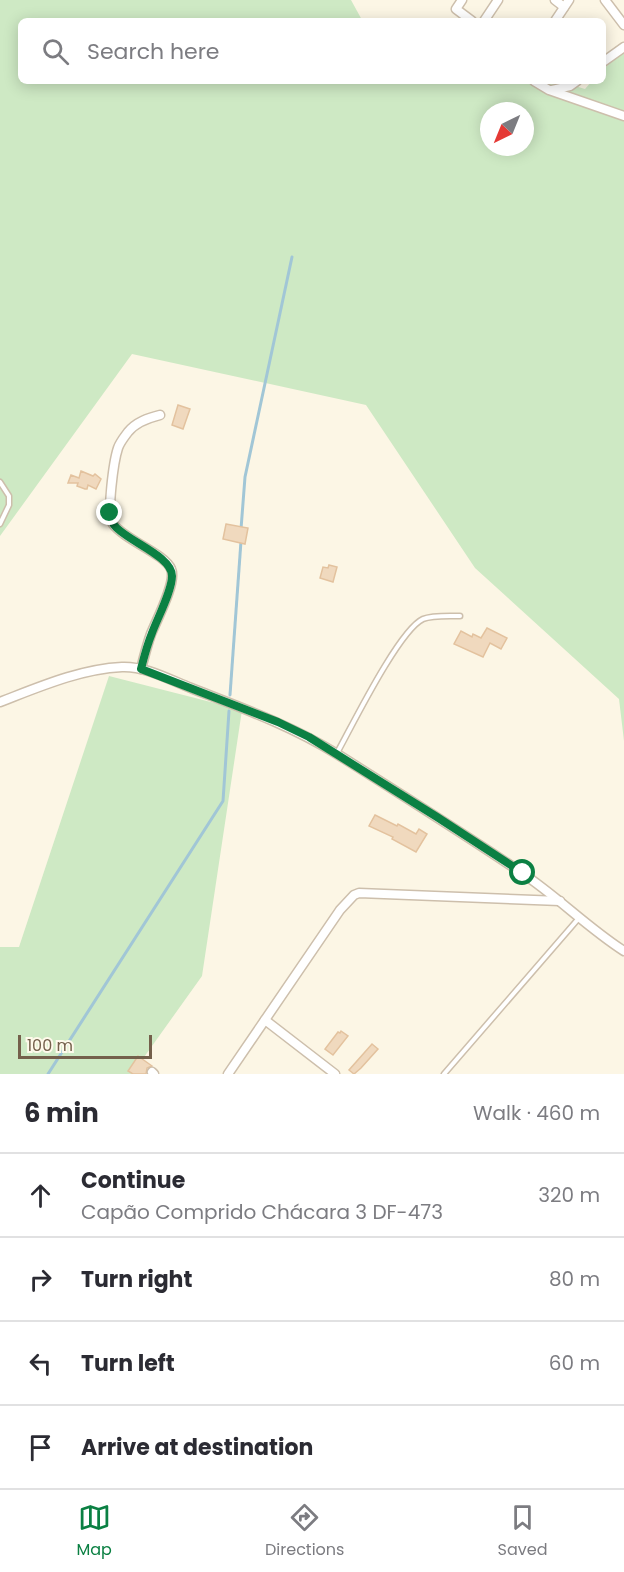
<!DOCTYPE html>
<meta charset="utf-8">
<style>
:root{--surface:#fff;--page:#f2f2f3;--text:#2b2b33;--muted:#7c7c81;--line:#e1e1e2;--accent:#0b8043}
body{margin:0;font-family:Poppins,sans-serif;background:var(--page);color:var(--text)}
.compass{position:absolute;left:480px;top:102px;width:54px;height:54px;border-radius:50%;background:var(--surface);box-shadow:0 3px 15px #0003;rotate:223deg}
.scale{position:absolute;left:18px;bottom:15px;width:134px;box-sizing:border-box;padding-left:6px;border:3px solid #74604b;border-top:0;font-size:16px;line-height:21px;white-space:nowrap;color:#74604b;-webkit-text-stroke:4px #fffaeb;paint-order:stroke}
.stop{position:absolute;width:18px;height:18px;margin:-14px;border:4px solid #0b8043;border-radius:50%;background:#fff}
.stop.end{background:#0b8043;border-color:#fff;box-shadow:0 2px 6px #0008}
.list{margin:0;padding:0;list-style:none}
h2{display:flex;justify-content:space-between;align-items:center;height:78px;margin:0;padding:0 24px;font-size:26px}
h2 small{font-size:20px;font-weight:400;color:var(--muted)}
.list li{display:grid;grid-template-columns:39px 1fr auto;gap:18px;align-items:center;box-sizing:border-box;height:84px;padding:0 24px;border-top:2px solid var(--line)}
.list b{display:block;font-size:22px;white-space:nowrap}
.list p{margin:0;font-size:20px;white-space:nowrap;color:var(--muted)}
.list em{font-size:20px;font-style:normal;color:var(--muted)}
.icon{flex:none;width:33px;height:33px;fill:none;stroke:currentColor;stroke-width:2;stroke-linecap:round;stroke-linejoin:round}
.map{position:relative;flex:none;width:624px;height:1074px;overflow:hidden}
.search{position:absolute;background:var(--surface);box-shadow:0 3px 15px #0003;left:18px;right:18px;top:18px;height:66px;display:flex;align-items:center;gap:15px;box-sizing:border-box;padding:0 21px;border-radius:9px;color:var(--muted);font-size:22px}
.sheet{height:414px;background:var(--surface)}
nav{display:flex;justify-content:space-around;align-items:center;box-sizing:border-box;height:84px;border-top:2px solid var(--line);background:var(--surface);font-size:16px;color:var(--muted)}
nav a{display:grid;justify-items:center;gap:3px}
nav .on{color:var(--accent)}
.map>svg:first-child{display:block}
</style>
<div class="map">
<svg width="624" height="1074" viewBox="0 0 624 1074">
<rect width="100%" height="100%" fill="#fcf6e5"/>
<g fill="#cee9c4" fill-rule="evenodd">
<path d="M0 0H351L362 20 365 21H21V81H559L585 89 592 81H603V70L624 48V741L619 699 475 568 366 405 132 354 0 536ZM489 111H525V147H489Z"/>
<polygon points="109,676 242,710 202,976 132,1074 0,1074 0,947 19,947"/>
</g>
<g fill="none" stroke-linecap="round" stroke-linejoin="round">
<g stroke="#a1c6d6" stroke-width="3">
<polyline points="241,529 245,477 292,257"/>
<polyline points="230,695 241,541"/>
<polyline points="48,1074 223,801 229,711"/>
</g>
</g>
<g fill="#f0d9be" stroke="#e3c29e" stroke-width="1.5">
<polygon points="178,405 190,409 183,429 172,425"/>
<polygon points="81,471 93,476 95,474 101,479 96,489 88,485 87,489 85,489 77,486 78,483 68,483 71,475 79,478"/>
<polygon points="226,524 248,528 245,544 223,539"/>
<polygon points="329,565 337,567 333,582 320,578 323,567 328,568"/>
<polygon points="487,628 507,638 501,649 490,643 483,657 454,644 461,631 472,637 473,634 481,638"/>
<polygon points="375,815 397,826 398,824 416,834 419,829 427,834 416,852 392,839 393,837 369,826"/>
<polygon points="341,1031 348,1036 333,1055 325,1049 338,1032 340,1033"/>
<polygon points="372,1044 378,1049 361,1068 354,1074 349,1070"/>
<polygon points="138,1056 152,1066 147,1068 146,1074 133,1074 128,1071"/>
</g>
<g fill="none" stroke-linecap="round" stroke-linejoin="round">
<g stroke="#cdbfac" stroke-width="7">
<g id="lane">
<polyline points="0,482 9,496 9,505 0,524"/>
<path d="M337 753C352 726 399 630 423 619 432 615 450 616 460 616"/>
<polyline points="444,1074 579,918"/>
</g>
</g>
<g stroke="#cdbfac" stroke-width="11">
<g id="street">
<polyline points="462,0 456,9 472,21"/>
<polyline points="555,0 564,7"/>
<polyline points="605,0 624,25"/>
<polyline points="484,21 498,0"/>
<polyline points="555,21 569,0"/>
<polyline points="603,62 624,47"/>
<polyline points="534,81 549,90 624,116"/>
<polyline points="552,90 570,86 577,81"/>
<path d="M141 669C144 657 147 645 151 634 157 619 177 582 171 569 165 554 125 540 113 524 106 514 114 460 118 448 120 442 125 436 128 432 136 422 148 418 160 415"/>
<path d="M0 702C39 687 80 669 122 667 146 666 170 680 191 688 242 708 290 725 337 754 399 793 461 832 522 873 558 897 588 928 624 951"/>
<polyline points="265,1020 335,1074"/>
<polyline points="152,1072 154,1074"/>
<polyline points="228,1074 340,910 354,895 359,893 560,901"/>
</g>
</g>
<use href="#lane" stroke="#fff" stroke-width="4"/>
<use href="#street" stroke="#fff" stroke-width="8"/>
</g>
<g fill="none" stroke-linecap="round" stroke-linejoin="round">
<path stroke="#0b8043" stroke-width="8" d="M110 513C111 517 111 522 115 526 127 541 172 556 172 576 172 591 157 619 152 633 147 645 144 657 141 669L278 722 309 737 437 817 523 873"/>
</g>
</svg>
<svg class="compass" viewBox="-18 -18 36 36"><path d="M0-13l5 13h-10z" fill="#e53935"/><path d="M0 13l5-13h-10z" fill="#7c7c81"/></svg>
<div class="scale">100 m</div>
<div class="stop" style="left:523px;top:873px"></div>
<div class="stop end" style="left:110px;top:513px"></div>
<div class="search"><svg class="icon" aria-label="search" viewBox="0 0 24 24"><circle cx="10" cy="10" r="6"/><path d="M15 15l6 6"/></svg>Search here</div>
</div>
<section class="sheet">
<h2>6 min<small>Walk · 460 m</small></h2>
<ul class="list">
<li><svg class="icon" aria-label="ahead" viewBox="0 0 24 24"><path d="M12 20V5M6 11l6-6 6 6"/></svg><div><b>Continue</b><p>Capão Comprido Chácara 3 DF-473</p></div><em>320 m</em></li>
<li><svg class="icon" aria-label="right" viewBox="0 0 24 24"><path d="M7 20v-9h11M14 6l5 5-5 5"/></svg><div><b>Turn right</b></div><em>80 m</em></li>
<li><svg class="icon" aria-label="left" viewBox="0 0 24 24"><path d="M17 20v-9H6M10 6l-5 5 5 5"/></svg><div><b>Turn left</b></div><em>60 m</em></li>
<li><svg class="icon" aria-label="arrive" viewBox="0 0 24 24"><path d="M6 21V4h12l-3 4 3 4H6"/></svg><div><b>Arrive at destination</b></div></li>
</ul>
</section>
<nav>
<a class="on"><svg class="icon" aria-label="map" viewBox="0 0 24 24"><path d="M3 6l6-2 6 2 6-2v14l-6 2-6-2-6 2zM9 4v14M15 6v14"/></svg>Map</a>
<a><svg class="icon" aria-label="directions" viewBox="0 0 24 24"><path d="M12 3l9 9-9 9-9-9zM9 14v-3h6M13 9l2 2-2 2"/></svg>Directions</a>
<a><svg class="icon" aria-label="saved" viewBox="0 0 24 24"><path d="M7 4h10v16l-5-4-5 4z"/></svg>Saved</a>
</nav>
